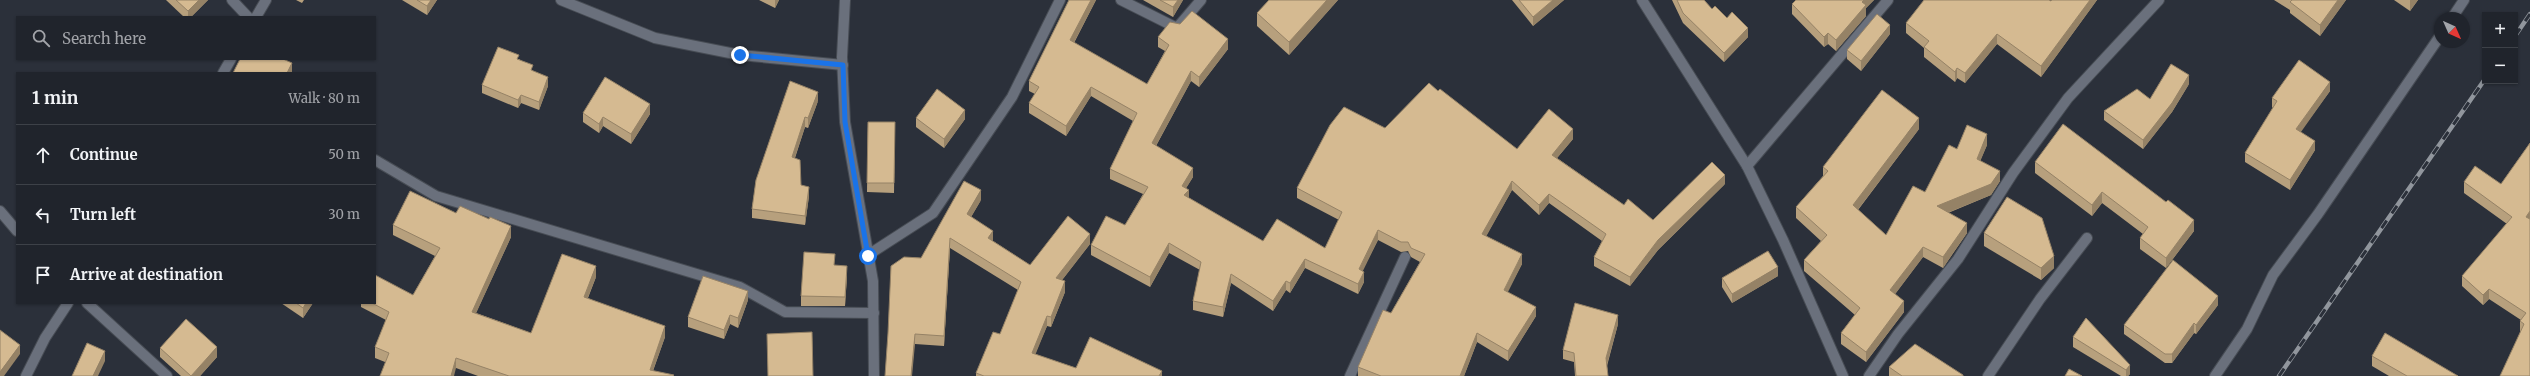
<!DOCTYPE html>
<meta charset="utf-8">
<style>
:root{--surface:#20242c;--page:#2d3038;--text:#f1f3f6;--muted:#a2a4a9;--line:#3d4148}
body{margin:0;font-family:Merriweather,serif;background:var(--page);color:var(--text)}
.controls{position:absolute;right:12px;top:12px;display:grid;overflow:hidden;border-radius:0px;box-shadow:0 1px 3px #0004}
.controls button{width:36px;height:36px;display:grid;place-items:center;padding:0;border:0;border-bottom:1px solid var(--line);background:var(--surface);color:var(--text);font:20px sans-serif}
.compass{position:absolute;left:2434px;top:12px;width:36px;height:36px;border-radius:50%;background:var(--surface);box-shadow:0 1px 3px #0004;rotate:135deg}
.stop{position:absolute;width:12px;height:12px;margin:-9px;border:3px solid #1a73e8;border-radius:50%;background:#fff}
.stop.end{background:#1a73e8;border-color:#fff;box-shadow:0 1px 4px #0008}
.list{margin:0;padding:0;list-style:none}
h2{display:flex;justify-content:space-between;align-items:center;height:52px;margin:0;padding:0 16px;font-size:17px}
h2 small{font-size:13px;font-weight:400;color:var(--muted)}
.list li{display:grid;grid-template-columns:26px 1fr auto;gap:12px;align-items:center;box-sizing:border-box;height:60px;padding:0 16px;border-top:1px solid var(--line)}
.list b{display:block;font-size:15px;white-space:nowrap}
.list em{font-size:13px;font-style:normal;color:var(--muted)}
.icon{flex:none;width:22px;height:22px;fill:none;stroke:currentColor;stroke-width:2;stroke-linecap:round;stroke-linejoin:round}
.map{position:relative;flex:none;width:2530px;height:376px;overflow:hidden}
.search{position:absolute;background:var(--surface);box-shadow:0 1px 3px #0004;left:16px;top:16px;width:360px;height:44px;display:flex;align-items:center;gap:10px;box-sizing:border-box;padding:0 14px;border-radius:0px;color:var(--muted);font-size:15px}
.panel{position:absolute;background:var(--surface);box-shadow:0 1px 3px #0004;left:16px;top:72px;width:360px;height:232px;border-radius:0px}
.map>svg:first-child{display:block}
</style>
<div class="map">
<svg width="2530" height="376" viewBox="0 0 2530 376">
<rect width="100%" height="100%" fill="#2b303a"/>
<g fill="none" stroke-linecap="round" stroke-linejoin="round">
<g stroke="#474c54" stroke-width="12">
<g id="lane">
<polyline points="1121,0 1177,28 1201,0"/>
<polyline points="375,160 436,196 740,287 785,312 874,313"/>
<polyline points="1350,376 1405,257"/>
</g>
</g>
<g stroke="#474c54" stroke-width="12">
<g id="street">
<polyline points="232,0 248,17"/>
<polyline points="561,0 655,38 740,55 843,65"/>
<polyline points="845,0 842,57 845,122 873,281 874,376"/>
<polyline points="1642,0 1747,166 1783,240 1843,376"/>
<polyline points="256,17 266,0"/>
<polyline points="2452,18 2464,0"/>
<polyline points="223,73 231,59"/>
<polyline points="1747,166 1888,0"/>
<polyline points="0,211 17,231"/>
<polyline points="868,255 933,213 1012,97 1060,0"/>
<polyline points="87,303 167,376"/>
<polyline points="26,376 45,338 68,303"/>
<polyline points="1869,376 1898,334 1958,259 2013,173 2068,98 2159,0"/>
<polyline points="1988,376 2040,299 2087,238"/>
<polyline points="2215,376 2247,329 2273,275 2318,214 2440,36"/>
</g>
</g>
<use href="#lane" stroke="#6a707c" stroke-width="10"/>
<use href="#street" stroke="#6a707c" stroke-width="10"/>
<g stroke="#91969d" stroke-width="4.5">
<g id="rail">
<polyline points="2515,36 2530,14"/>
<polyline points="2279,376 2485,79"/>
</g>
</g>
<use href="#rail" stroke="#2b303a" stroke-width="3" stroke-dasharray="9" stroke-linecap="butt"/>
</g>
<g fill="#b7a07d">
<polygon points="166,0 208,0 191,17 184,17"/>
<polygon points="296,0 304,0 302,3"/>
<polygon points="402,0 437,0 427,15"/>
<polygon points="759,0 779,0 775,8"/>
<polygon points="1069,0 1096,0 1074,43 1147,84 1165,51 1158,47 1158,37 1228,49 1199,87 1191,81 1156,146 1193,177 1186,188 1189,198 1263,241 1325,248 1339,220 1297,198 1297,188 1385,128 1438,91 1517,149 1573,139 1557,158 1624,205 1653,220 1725,184 1658,250 1630,286 1594,266 1594,257 1602,241 1549,203 1539,215 1512,190 1486,236 1522,264 1507,292 1536,316 1508,361 1477,342 1464,376 1358,376 1358,367 1391,313 1420,262 1411,257 1408,251 1401,252 1378,240 1362,271 1364,282 1358,294 1305,268 1290,293 1286,290 1273,311 1231,283 1223,317 1193,310 1193,301 1200,270 1169,253 1150,287 1091,255 1091,245 1125,225 1143,194 1110,179 1110,169 1133,121 1091,96 1066,136 1029,113 1029,103 1035,94 1029,91 1029,81"/>
<polygon points="1143,0 1183,0 1173,17"/>
<polygon points="1338,0 1289,55 1257,26 1257,13"/>
<polygon points="1512,0 1564,0 1533,26"/>
<polygon points="1672,0 1704,0 1712,9 1748,37 1724,62 1683,23"/>
<polygon points="1796,0 1874,0 1866,8 1866,16 1836,51 1828,44 1824,47 1792,14 1792,4"/>
<polygon points="2052,0 2097,0 2041,77 1997,44 1965,83 1957,78 1955,82 1924,57 1924,48 1906,33 1906,23 2051,1"/>
<polygon points="2274,0 2346,0 2320,36 2290,13 2290,10"/>
<polygon points="2394,0 2418,0 2410,11"/>
<polygon points="1890,34 1861,71 1847,59 1847,50"/>
<polygon points="519,59 533,71 548,86 539,110 521,103 518,108 482,93 482,85"/>
<polygon points="2189,84 2172,112 2143,149 2104,120 2104,111 2150,99"/>
<polygon points="2330,91 2300,132 2315,150 2290,190 2245,162 2245,153 2273,108 2272,107 2272,98"/>
<polygon points="818,101 808,128 805,127 795,158 801,185 809,196 805,225 752,218 752,209 756,180"/>
<polygon points="583,113 650,114 631,144 603,126 599,133 583,122"/>
<polygon points="916,118 965,119 944,148 916,127"/>
<polygon points="868,122 895,122 894,193 867,192"/>
<polygon points="1919,129 1858,210 1886,235 1925,192 1957,149 1987,145 1980,161 2000,181 1991,195 1948,213 1967,233 1943,268 1923,257 1895,294 1904,312 1866,362 1841,344 1841,333 1855,315 1804,271 1804,260 1821,241 1796,218 1796,207 1823,176 1823,167"/>
<polygon points="2530,143 2530,376 2521,332 2520,332 2520,321 2521,320 2489,299 2483,305 2462,286 2462,276 2507,224 2464,193 2464,182 2501,184"/>
<polygon points="2035,162 2194,231 2166,268 2140,249 2140,238 2143,234 2102,203 2092,216 2035,173"/>
<polygon points="981,200 971,217 993,241 1030,265 1090,244 1062,280 1065,292 1051,327 1047,326 1035,354 1076,368 1162,376 976,376 976,373 1000,334 1018,290 950,248 944,346 915,344 904,257 921,258"/>
<polygon points="456,213 511,237 476,313 531,333 596,277 588,298 665,337 653,371 674,376 478,376 456,368 385,362 375,358 375,347 386,320 361,307 361,303 375,303 413,295 435,256 393,235 393,225"/>
<polygon points="1984,233 2054,268 2041,280 1984,246"/>
<polygon points="847,276 845,306 801,306 801,296"/>
<polygon points="1778,276 1732,303 1722,287 1722,278"/>
<polygon points="748,300 738,328 730,324 724,339 688,327 688,317"/>
<polygon points="281,303 313,303 303,318"/>
<polygon points="2218,305 2196,334 2194,333 2172,363 2165,363 2124,334 2124,325"/>
<polygon points="2086,318 2130,374 2128,376 2121,376 2073,347 2073,337"/>
<polygon points="1618,324 1607,366 1608,376 1575,376 1574,362 1563,359 1563,350"/>
<polygon points="160,348 217,357 200,376 181,376 160,357"/>
<polygon points="2372,356 2458,376 2389,376 2372,366"/>
<polygon points="1889,367 1963,376 1889,376"/>
</g>
<g fill="#958266">
<polygon points="199,0 208,0 191,17 188,17 188,11"/>
<polygon points="431,0 437,0 427,15 427,6"/>
<polygon points="775,0 779,0 775,8"/>
<polygon points="1091,0 1096,0 1070,50 1070,40"/>
<polygon points="1178,0 1183,0 1173,17 1173,7"/>
<polygon points="1327,0 1338,0 1289,55 1289,42"/>
<polygon points="1553,0 1564,0 1533,26 1533,17"/>
<polygon points="1864,0 1874,0 1866,8 1866,16 1836,51 1836,40"/>
<polygon points="2090,0 2097,0 2041,77 2041,66"/>
<polygon points="2338,0 2346,0 2320,36 2320,25"/>
<polygon points="2410,0 2418,0 2410,11"/>
<polygon points="1890,25 1890,34 1861,71 1861,61"/>
<polygon points="1748,28 1748,37 1724,62 1724,53"/>
<polygon points="1828,33 1828,44 1824,47 1824,37"/>
<polygon points="1997,34 1997,44 1965,83 1965,73"/>
<polygon points="1228,39 1228,49 1199,87 1199,77"/>
<polygon points="292,63 292,73 287,73"/>
<polygon points="1957,68 1957,78 1955,82 1955,72"/>
<polygon points="1191,71 1191,81 1152,153 1152,143"/>
<polygon points="2189,75 2189,84 2172,112 2143,149 2143,140"/>
<polygon points="548,77 548,86 539,110 539,102"/>
<polygon points="2330,82 2330,91 2296,139 2296,129"/>
<polygon points="1091,87 1091,96 1066,136 1066,126"/>
<polygon points="818,92 818,101 808,128 808,118"/>
<polygon points="521,95 521,103 518,108 518,100"/>
<polygon points="650,104 650,114 631,144 631,134"/>
<polygon points="965,110 965,119 944,148 944,139"/>
<polygon points="603,117 603,126 599,133 599,124"/>
<polygon points="805,117 805,127 792,166 792,157"/>
<polygon points="1919,118 1919,129 1853,216 1853,205"/>
<polygon points="1573,129 1573,139 1552,164 1552,155"/>
<polygon points="1987,134 1987,145 1977,169 1977,159"/>
<polygon points="2315,141 2315,150 2290,190 2290,180"/>
<polygon points="1193,168 1193,177 1182,195 1182,186"/>
<polygon points="2000,171 2000,181 1991,195 1937,217 1937,206"/>
<polygon points="1725,175 1725,184 1658,250 1630,286 1630,277 1658,240"/>
<polygon points="1512,181 1512,190 1482,244 1482,234"/>
<polygon points="809,187 809,196 805,225 805,216"/>
<polygon points="981,190 981,200 967,224 967,214"/>
<polygon points="1189,190 1189,199 1184,195"/>
<polygon points="2102,192 2102,203 2092,216 2092,205"/>
<polygon points="1549,194 1549,203 1539,215 1539,205"/>
<polygon points="2530,211 2530,222 2526,217"/>
<polygon points="2194,220 2194,231 2166,268 2166,258"/>
<polygon points="1967,223 1967,233 1943,268 1943,257"/>
<polygon points="511,226 511,237 472,322 472,312"/>
<polygon points="1378,230 1378,240 1359,279 1359,269"/>
<polygon points="993,231 993,241 988,238"/>
<polygon points="1090,234 1090,244 1056,288 1056,278"/>
<polygon points="950,238 950,248 944,346 944,336"/>
<polygon points="1169,243 1169,253 1150,287 1150,277"/>
<polygon points="1923,247 1923,257 1890,301 1890,290"/>
<polygon points="1522,254 1522,264 1504,300 1504,290"/>
<polygon points="2054,256 2054,268 2041,280 2041,268"/>
<polygon points="1305,259 1305,268 1290,293 1290,283"/>
<polygon points="596,266 596,277 584,307 584,297"/>
<polygon points="847,266 847,276 845,306 845,297"/>
<polygon points="1778,267 1778,276 1732,303 1732,294"/>
<polygon points="1364,272 1364,282 1358,294 1358,284"/>
<polygon points="1231,274 1231,283 1223,317 1223,307"/>
<polygon points="1065,281 1065,292 1051,327 1051,317"/>
<polygon points="1286,281 1286,290 1273,311 1273,301"/>
<polygon points="2489,289 2489,299 2483,305 2483,295"/>
<polygon points="748,291 748,300 738,328 738,318"/>
<polygon points="2218,296 2218,305 2196,334 2196,325"/>
<polygon points="1904,301 1904,312 1866,362 1866,352"/>
<polygon points="306,303 313,303 303,318 303,308"/>
<polygon points="1536,307 1536,316 1508,361 1508,351"/>
<polygon points="730,315 730,324 724,339 724,330"/>
<polygon points="1618,315 1618,324 1606,368 1606,358"/>
<polygon points="1047,316 1047,326 1032,363 1032,353"/>
<polygon points="2194,323 2194,333 2172,363 2172,354"/>
<polygon points="665,326 665,337 651,376 650,370"/>
<polygon points="1477,333 1477,342 1464,376 1460,376"/>
<polygon points="915,334 915,344 912,376 911,376"/>
<polygon points="20,345 20,354 4,376 0,376 0,372"/>
<polygon points="217,347 217,357 200,376 191,376"/>
<polygon points="105,351 105,361 98,376 93,376"/>
<polygon points="456,358 456,368 454,376 451,376"/>
<polygon points="2130,365 2130,374 2128,376 2126,376 2126,370"/>
<polygon points="1162,371 1162,376 1159,376"/>
</g>
<g fill="#d5ba91" stroke="#958266">
<polygon points="176,0 199,0 188,11"/>
<polygon points="417,0 431,0 427,6"/>
<polygon points="1069,0 1091,0 1070,40 1147,84 1169,45 1158,37 1170,22 1180,24 1192,11 1228,39 1199,77 1191,71 1152,143 1193,168 1182,186 1189,190 1184,195 1263,241 1277,219 1325,248 1342,212 1297,188 1330,125 1344,107 1385,128 1429,83 1438,91 1440,89 1517,149 1549,109 1573,129 1552,155 1624,205 1628,199 1653,220 1712,162 1725,175 1658,240 1630,277 1594,257 1606,234 1549,194 1539,205 1512,181 1482,234 1522,254 1504,290 1536,307 1508,351 1477,333 1460,376 1381,376 1358,367 1383,310 1391,313 1425,254 1411,248 1408,242 1401,242 1378,230 1359,269 1364,272 1358,284 1305,259 1290,283 1286,281 1273,301 1231,274 1223,307 1193,301 1201,262 1169,243 1150,277 1091,245 1106,216 1125,225 1148,187 1110,169 1137,113 1091,87 1066,126 1029,103 1039,87 1029,81"/>
<polygon points="1160,0 1178,0 1173,7"/>
<polygon points="1269,0 1327,0 1289,42 1257,13"/>
<polygon points="1519,0 1553,0 1533,17"/>
<polygon points="1677,0 1704,0 1712,9 1715,6 1727,18 1732,12 1748,28 1724,53 1683,13"/>
<polygon points="1796,0 1864,0 1862,2 1866,5 1836,40 1828,33 1824,37 1792,4"/>
<polygon points="1924,0 2049,0 2051,1 2052,0 2090,0 2041,66 1997,34 1965,73 1957,68 1955,72 1924,47 1929,41 1906,23"/>
<polygon points="2292,0 2338,0 2320,25 2290,2"/>
<polygon points="1877,14 1890,25 1861,61 1847,50"/>
<polygon points="498,47 519,55 517,59 533,65 531,70 548,77 539,102 521,95 518,100 482,85"/>
<polygon points="240,59 283,59 292,63 287,73 233,73"/>
<polygon points="2299,60 2330,82 2296,129 2315,141 2290,180 2245,153 2277,101 2272,98"/>
<polygon points="2171,64 2189,75 2172,103 2143,140 2104,111 2137,89 2150,99"/>
<polygon points="605,77 650,104 631,134 603,117 599,124 583,113"/>
<polygon points="790,81 818,92 808,118 805,117 792,157 800,160 801,185 809,187 805,216 752,209 756,180"/>
<polygon points="937,89 965,110 944,139 916,118"/>
<polygon points="1882,90 1919,118 1853,205 1886,235 1913,186 1925,192 1949,145 1957,149 1967,125 1987,134 1977,159 2000,171 1991,184 1937,206 1967,223 1943,257 1923,247 1890,290 1904,301 1866,352 1841,333 1860,308 1804,260 1827,235 1796,207 1828,171 1823,167"/>
<polygon points="868,122 895,122 894,183 867,183"/>
<polygon points="2063,124 2166,202 2168,200 2194,220 2166,258 2140,238 2148,227 2102,192 2092,205 2035,162"/>
<polygon points="2530,143 2530,211 2526,217 2530,219 2530,376 2500,376 2524,324 2520,321 2526,313 2489,289 2483,295 2462,276 2512,217 2464,182 2475,166 2501,184"/>
<polygon points="964,181 981,190 967,214 993,231 988,238 1030,265 1068,216 1090,234 1056,278 1065,281 1051,317 1047,316 1032,353 1076,368 1090,337 1162,371 1159,376 984,376 976,373 993,332 1000,334 1021,282 950,238 944,336 915,334 911,376 885,376 888,333 891,266 904,257 921,258"/>
<polygon points="410,191 456,213 460,206 489,219 490,217 511,226 472,312 531,333 562,254 596,266 584,297 665,326 650,370 674,375 673,376 509,376 456,358 451,376 380,376 389,353 375,347 389,312 372,303 375,303 375,275 413,295 440,248 393,225"/>
<polygon points="2007,197 2042,218 2054,256 2041,268 1984,233"/>
<polygon points="1768,251 1778,267 1732,294 1722,278"/>
<polygon points="804,252 835,254 834,265 847,266 845,297 801,296"/>
<polygon points="2173,260 2218,296 2196,325 2194,323 2172,354 2165,354 2124,325"/>
<polygon points="703,276 748,291 738,318 730,315 724,330 688,317"/>
<polygon points="296,303 306,303 303,308"/>
<polygon points="1575,303 1618,315 1606,358 1608,376 1576,376 1574,353 1563,350"/>
<polygon points="2086,318 2130,365 2126,370 2073,337"/>
<polygon points="186,319 217,347 191,376 160,348"/>
<polygon points="0,330 20,345 0,372"/>
<polygon points="812,332 813,376 768,376 767,334"/>
<polygon points="2385,333 2458,376 2407,376 2372,356"/>
<polygon points="87,343 105,351 93,376 72,376"/>
<polygon points="1915,344 1963,375 1963,376 1902,376 1889,367"/>
<polygon points="2069,369 2082,376 2065,376"/>
</g>
<g fill="none" stroke-linecap="round" stroke-linejoin="round">
<polyline stroke="#1a73e8" stroke-width="5" points="740,55 843,65 845,122 868,256"/>
</g>
</svg>
<div class="controls">
<button>+</button>
<button>−</button>
</div>
<svg class="compass" viewBox="-18 -18 36 36"><path d="M0-13l5 13h-10z" fill="#e53935"/><path d="M0 13l5-13h-10z" fill="#a2a4a9"/></svg>
<div class="stop" style="left:868px;top:256px"></div>
<div class="stop end" style="left:740px;top:55px"></div>
<div class="search"><svg class="icon" aria-label="search" viewBox="0 0 24 24"><circle cx="10" cy="10" r="6"/><path d="M15 15l6 6"/></svg>Search here</div>
<section class="panel">
<h2>1 min<small>Walk · 80 m</small></h2>
<ul class="list">
<li><svg class="icon" aria-label="ahead" viewBox="0 0 24 24"><path d="M12 20V5M6 11l6-6 6 6"/></svg><div><b>Continue</b></div><em>50 m</em></li>
<li><svg class="icon" aria-label="left" viewBox="0 0 24 24"><path d="M17 20v-9H6M10 6l-5 5 5 5"/></svg><div><b>Turn left</b></div><em>30 m</em></li>
<li><svg class="icon" aria-label="arrive" viewBox="0 0 24 24"><path d="M6 21V4h12l-3 4 3 4H6"/></svg><div><b>Arrive at destination</b></div></li>
</ul>
</section>
</div>
